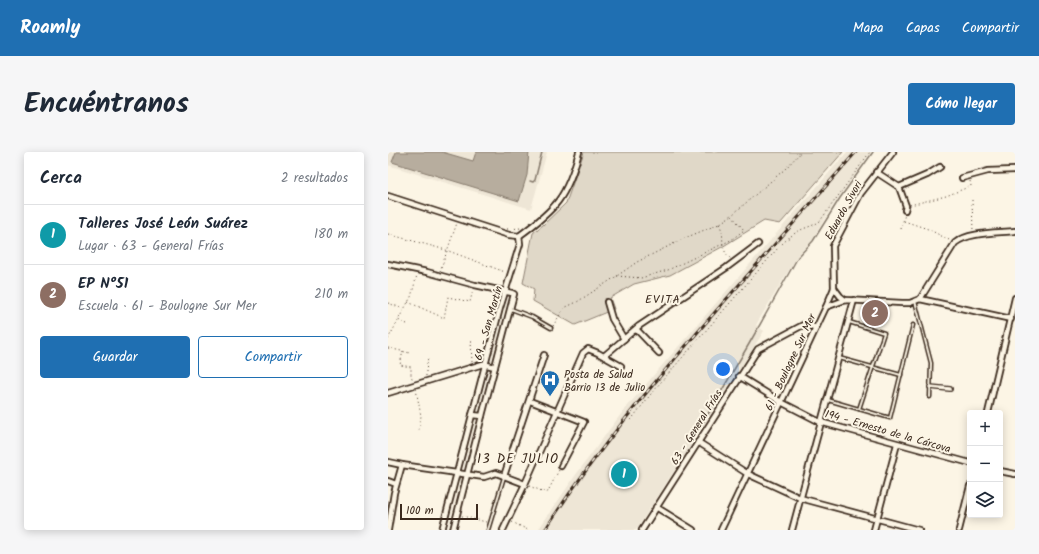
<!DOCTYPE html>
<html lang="es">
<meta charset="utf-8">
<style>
:root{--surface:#fff;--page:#f6f6f7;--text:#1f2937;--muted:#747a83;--line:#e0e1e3;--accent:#1f6fb2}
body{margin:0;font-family:Kalam,sans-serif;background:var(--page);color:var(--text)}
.controls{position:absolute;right:12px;bottom:12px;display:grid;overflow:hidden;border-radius:4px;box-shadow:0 2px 10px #0003}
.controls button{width:36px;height:36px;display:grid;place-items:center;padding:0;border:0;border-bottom:1px solid var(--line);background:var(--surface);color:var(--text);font:20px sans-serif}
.scale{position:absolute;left:12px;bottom:10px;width:78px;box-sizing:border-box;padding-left:4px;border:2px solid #3b2a1e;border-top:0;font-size:11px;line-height:14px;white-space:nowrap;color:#3b2a1e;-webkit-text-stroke:3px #fcf5e5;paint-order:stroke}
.you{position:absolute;left:335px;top:217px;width:14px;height:14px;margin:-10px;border:3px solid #fff;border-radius:50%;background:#1a73e8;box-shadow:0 0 0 6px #1a73e833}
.badge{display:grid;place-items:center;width:26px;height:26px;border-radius:50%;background:var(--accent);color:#fff;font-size:13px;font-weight:700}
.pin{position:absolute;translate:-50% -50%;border:2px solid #fff;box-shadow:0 1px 4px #0006}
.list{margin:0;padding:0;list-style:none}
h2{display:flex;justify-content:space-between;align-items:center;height:52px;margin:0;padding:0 16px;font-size:17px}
h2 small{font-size:13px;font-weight:400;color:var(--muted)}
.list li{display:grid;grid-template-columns:26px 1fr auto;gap:12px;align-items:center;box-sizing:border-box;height:60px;padding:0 16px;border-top:1px solid var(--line)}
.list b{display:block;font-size:15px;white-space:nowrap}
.list p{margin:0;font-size:13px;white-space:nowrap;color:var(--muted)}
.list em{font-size:13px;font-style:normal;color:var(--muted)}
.actions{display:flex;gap:8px;padding:12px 16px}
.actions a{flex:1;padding:9px 0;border:1px solid var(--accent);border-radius:4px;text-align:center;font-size:14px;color:var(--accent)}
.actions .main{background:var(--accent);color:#fff}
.icon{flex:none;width:22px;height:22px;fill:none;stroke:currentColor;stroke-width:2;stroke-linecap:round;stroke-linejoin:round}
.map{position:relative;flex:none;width:627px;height:378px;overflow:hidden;border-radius:4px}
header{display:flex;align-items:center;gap:24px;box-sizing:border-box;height:56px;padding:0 20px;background:var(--accent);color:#fff}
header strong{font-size:19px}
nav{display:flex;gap:22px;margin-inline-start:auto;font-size:14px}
.intro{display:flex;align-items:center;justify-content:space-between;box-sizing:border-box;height:96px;padding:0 24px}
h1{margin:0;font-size:28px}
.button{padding:10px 18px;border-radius:4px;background:var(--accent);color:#fff;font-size:14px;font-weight:700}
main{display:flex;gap:24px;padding:0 24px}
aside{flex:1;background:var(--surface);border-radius:4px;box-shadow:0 2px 10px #0003}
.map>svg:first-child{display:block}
</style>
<header>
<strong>Roamly</strong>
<nav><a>Mapa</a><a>Capas</a><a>Compartir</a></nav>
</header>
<div class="intro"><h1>Encuéntranos</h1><a class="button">Cómo llegar</a></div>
<main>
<aside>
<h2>Cerca<small>2 resultados</small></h2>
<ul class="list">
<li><span class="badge" style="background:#0f9aa8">1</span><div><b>Talleres José León Suárez</b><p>Lugar · 63 - General Frías</p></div><em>180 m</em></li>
<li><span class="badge" style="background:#8d6e63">2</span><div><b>EP N°51</b><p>Escuela · 61 - Boulogne Sur Mer</p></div><em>210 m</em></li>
</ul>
<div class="actions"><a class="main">Guardar</a><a>Compartir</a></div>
</aside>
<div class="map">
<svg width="627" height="378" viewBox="0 0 627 378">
<rect width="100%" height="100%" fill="#fcf5e5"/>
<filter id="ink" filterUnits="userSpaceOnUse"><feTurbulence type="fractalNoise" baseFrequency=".025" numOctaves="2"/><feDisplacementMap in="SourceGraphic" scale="8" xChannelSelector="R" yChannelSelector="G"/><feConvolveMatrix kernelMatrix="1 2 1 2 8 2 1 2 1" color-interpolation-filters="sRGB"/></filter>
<g filter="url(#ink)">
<g fill="#eee6d6">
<polygon points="0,0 159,0 143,57 0,13"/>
<polygon points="459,0 483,0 444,55 424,88 410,103 368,173 376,179 248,378 150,378 187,324 233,262 271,217"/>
</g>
<polygon fill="#e0d8c8" stroke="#8e8173" points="196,0 455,0 392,72 376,69 334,95 282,123 246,132 222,146 226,157 187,173 145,149 146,137 135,131 145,81 155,73 178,51"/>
<polygon fill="#b7ad9e" stroke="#85796b" points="8,0 54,0 85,9 88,0 141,0 139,23 131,49 4,10"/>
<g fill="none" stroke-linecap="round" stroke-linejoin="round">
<g stroke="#85796b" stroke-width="1.5">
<polyline points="142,29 145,30 147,28 154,0"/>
<polyline points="313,274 361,192 410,105 425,89 452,46 485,0"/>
</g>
<g stroke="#3b2a1e" stroke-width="5">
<g id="service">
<polyline points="527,149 543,211 542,245"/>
<polyline points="123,157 144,165 163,176"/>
<polyline points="461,170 496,181 471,257"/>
<polyline points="451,206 513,223"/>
<polyline points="440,248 502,266 525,173"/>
<polyline points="100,378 116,325"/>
</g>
</g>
<g stroke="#3b2a1e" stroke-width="6">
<polyline id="pedestrian" points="542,235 562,237"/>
</g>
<g stroke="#3b2a1e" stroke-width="8">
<g id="minor">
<polyline points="488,20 511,35 539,23 552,15"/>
<polyline points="574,26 600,19 627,18"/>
<polyline points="511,35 518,54 517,58"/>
<polyline points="0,44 121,83 131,84"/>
<path d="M131 84C168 57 179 45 191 0"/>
<polyline points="0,112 39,120 87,133 124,141 126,142 94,264"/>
<polyline points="446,136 452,144 457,148"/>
<path d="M532 147 567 91C580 80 609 81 627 79"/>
<polyline points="219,150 224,167 236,187"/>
<polyline points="438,155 446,136 445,94 473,41 505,0"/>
<polyline points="247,178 250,179 271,201"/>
<polyline points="216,204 251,174 338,116 370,92"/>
<polyline points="351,224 393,250 432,270 582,311"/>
<polyline points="0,241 95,212 107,215"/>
<polyline points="142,249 196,270 173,314"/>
<polyline points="600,261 627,146"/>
<polyline points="310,290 360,322 412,346 531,378"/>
<polyline points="0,310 14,313 96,325 108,321 137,332"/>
<polyline points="612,319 627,322"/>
<polyline points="116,324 156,203"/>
<polyline points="0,329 8,332"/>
<polyline points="268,355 305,378"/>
<polyline points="0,378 6,341 14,313"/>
<polyline points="54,378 112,156 132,92 131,84"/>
<polyline points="65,378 94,264 84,263"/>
<polyline points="115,378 137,332 195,201 200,197 210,201 233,214"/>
<polyline points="254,378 370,197 415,173 419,172 428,176"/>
<polyline points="333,378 438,155 457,148 514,151 522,151 532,147 623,167"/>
<polyline points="404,378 466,148"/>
<polyline points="486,378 509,292"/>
<polyline points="571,378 582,334"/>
</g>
</g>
<g stroke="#3b2a1e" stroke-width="1" stroke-dasharray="1 3" stroke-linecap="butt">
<polyline points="584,48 585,79"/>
<polyline points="522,53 558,44 583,34 582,29"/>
<polyline points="516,69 540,77 563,89"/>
<path d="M331 72C339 86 329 94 343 107"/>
<polyline points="119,77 133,76"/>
<polyline points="513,77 517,62"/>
<polyline points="0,82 58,98 117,120"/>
<polyline points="52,119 69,71"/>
<polyline points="229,124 253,126 280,118 343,88 356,78 344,64"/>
<polyline points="20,150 56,166 60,145 82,150 85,138"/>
<polyline points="0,151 16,157"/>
<polyline points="19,172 10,168 23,145 29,123"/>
<polyline points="165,174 176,156 189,150 229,124 249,110 297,86 331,72 344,63 397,17 413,0"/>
<polyline points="0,187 10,169"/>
<polyline points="83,189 84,210"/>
<polyline points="0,196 22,201"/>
<polyline points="15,199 12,213 23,215 23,223 25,229"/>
<polyline points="38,224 38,219 40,205"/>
<polyline points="28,237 33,264 31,278"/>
<path d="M243 268 266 238 390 96C396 90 402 84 409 80 417 75 424 75 432 69L482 0"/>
<polyline points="141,334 159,341 171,318"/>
<polyline points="74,364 98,370"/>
<polyline points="124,370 140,378"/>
</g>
<use href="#service" stroke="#fcf5e5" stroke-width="2"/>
<use href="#pedestrian" stroke="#fcf5e5" stroke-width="3.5"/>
<use href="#minor" stroke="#fcf5e5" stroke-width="4.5"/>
<g stroke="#3b2a1e" stroke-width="3">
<path id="rail" d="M157 378C207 300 267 229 328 159 375 106 421 53 468 0"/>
</g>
<use href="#rail" stroke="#fcf5e5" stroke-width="1.5" stroke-dasharray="4.5" stroke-linecap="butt"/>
</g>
</g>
<defs>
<g id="hospital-pin" transform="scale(1)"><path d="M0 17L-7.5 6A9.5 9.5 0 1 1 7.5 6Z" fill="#1f6fb2" stroke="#fcf5e5"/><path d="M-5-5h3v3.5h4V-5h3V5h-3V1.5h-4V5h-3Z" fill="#fff"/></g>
</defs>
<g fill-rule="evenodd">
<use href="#hospital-pin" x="162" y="228"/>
</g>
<g text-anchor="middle" stroke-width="4" stroke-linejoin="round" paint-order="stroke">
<g font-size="11" fill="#3b2a1e" stroke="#fcf5e5">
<text transform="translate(455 58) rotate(-61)" y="4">Eduardo Sivori</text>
<text transform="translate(100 171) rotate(-74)" y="4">69 - San Martín</text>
<text transform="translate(402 210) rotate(-65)" y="4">61 - Boulogne Sur Mer</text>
<text transform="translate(308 275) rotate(-58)" y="4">63 - General Frías</text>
<text transform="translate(500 279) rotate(16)" y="4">194 - Ernesto de la Cárcova</text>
</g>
<g font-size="11" fill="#3b2a1e" stroke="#fcf5e5" text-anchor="start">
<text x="176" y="226">Posta de Salud<tspan x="176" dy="13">Barrio 13 de Julio</tspan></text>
</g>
<g font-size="12" letter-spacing="1" fill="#3b2a1e" stroke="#fcf5e5">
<text x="275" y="151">EVITA</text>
</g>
<g font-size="13" letter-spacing="1" fill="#3b2a1e" stroke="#fcf5e5">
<text x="130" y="311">13 DE JULIO</text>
</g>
</g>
</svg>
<div class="controls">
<button>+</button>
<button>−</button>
<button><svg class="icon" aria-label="layers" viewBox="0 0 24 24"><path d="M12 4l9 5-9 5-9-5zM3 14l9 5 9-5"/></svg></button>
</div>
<div class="scale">100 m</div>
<div class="you"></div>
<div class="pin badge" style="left:236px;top:322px;background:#0f9aa8">1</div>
<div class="pin badge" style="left:487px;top:161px;background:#8d6e63">2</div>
</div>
</main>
